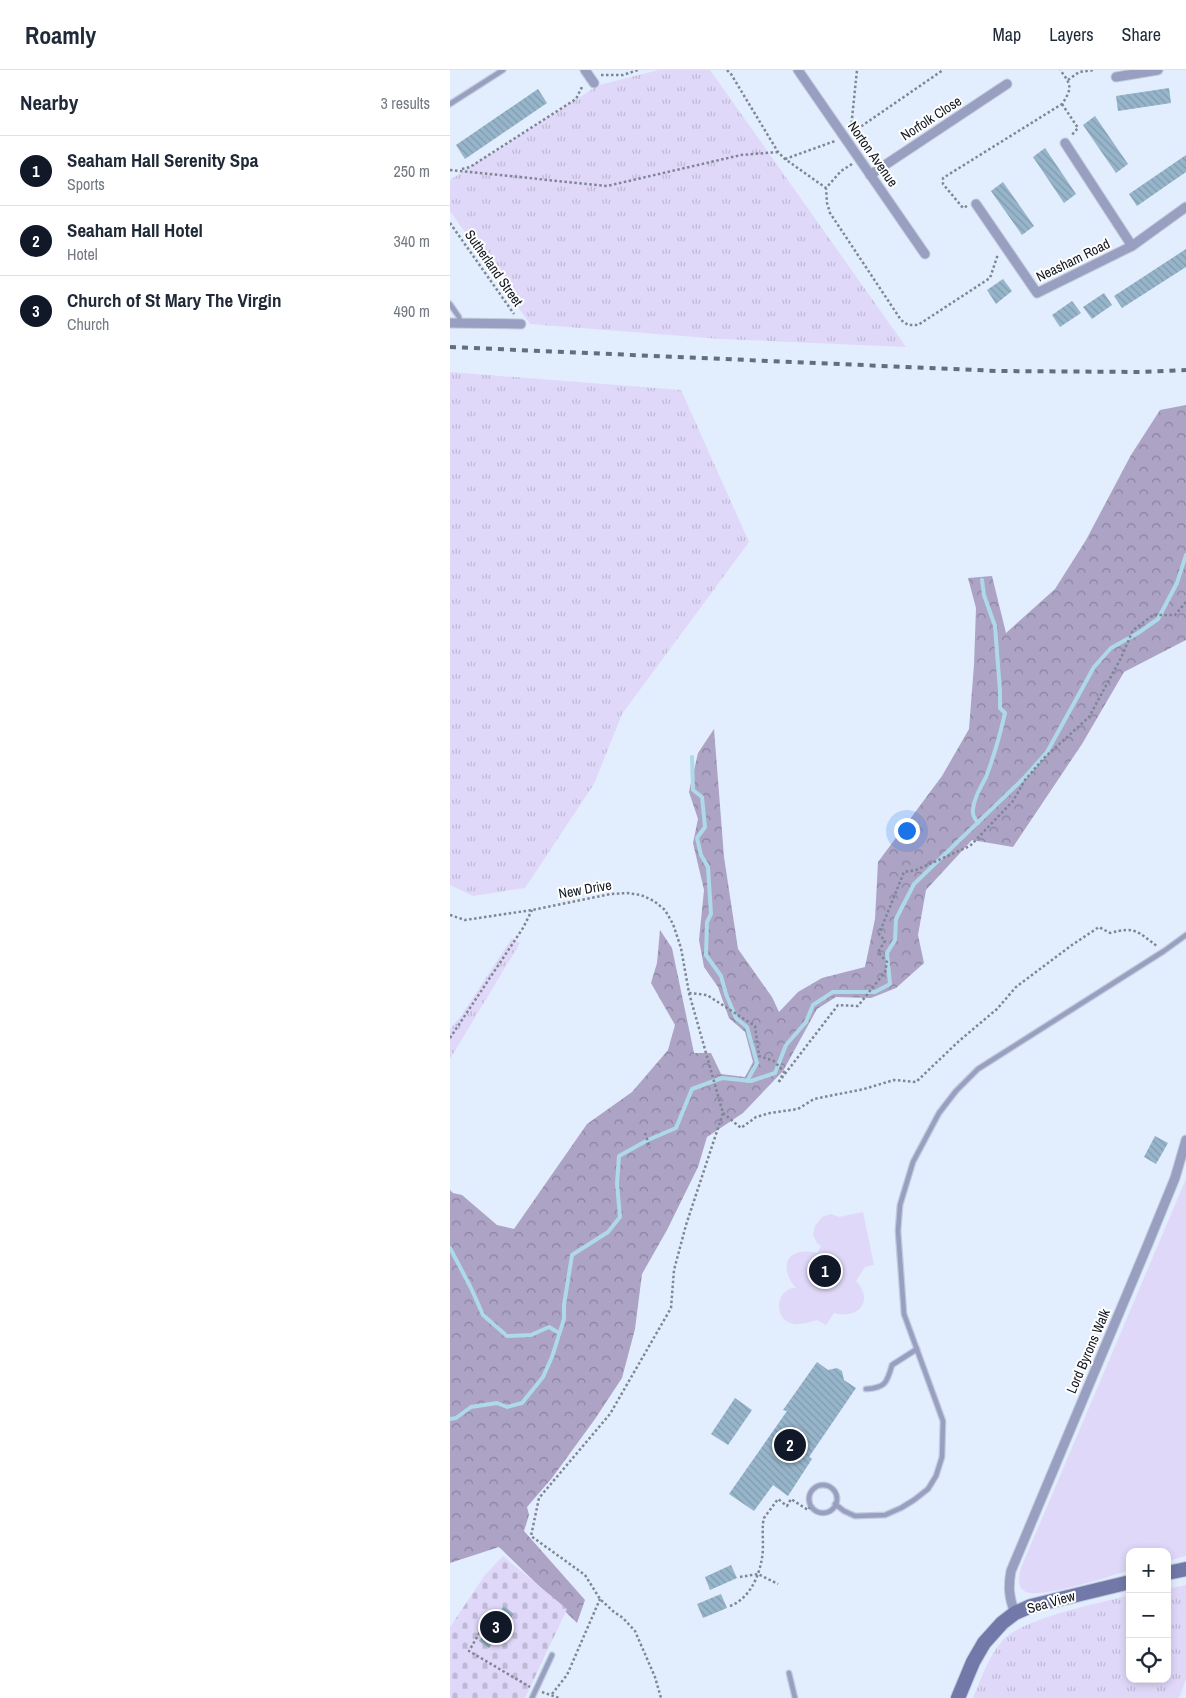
<!DOCTYPE html>
<meta charset="utf-8">
<style>
:root{--surface:#fff;--page:#f2f2f3;--text:#1f2937;--muted:#747a83;--line:#e0e1e3;--accent:#111827}
body{margin:0;font-family:"Archivo Narrow",sans-serif;background:var(--page);color:var(--text)}
.controls{position:absolute;right:15px;bottom:15px;display:grid;overflow:hidden;border-radius:10px;box-shadow:0 2px 8px #0003}
.controls button{width:45px;height:45px;display:grid;place-items:center;padding:0;border:0;border-bottom:1px solid var(--line);background:var(--surface);color:var(--text);font:25px sans-serif}
.you{position:absolute;left:456px;top:760px;width:18px;height:18px;margin:-12px;border:4px solid #fff;border-radius:50%;background:#1a73e8;box-shadow:0 0 0 8px #1a73e833}
.badge{display:grid;place-items:center;width:32px;height:32px;border-radius:50%;background:var(--accent);color:#fff;font-size:16px;font-weight:700}
.pin{position:absolute;translate:-50% -50%;border:2px solid #fff;box-shadow:0 1px 5px #0006}
.list{margin:0;padding:0;list-style:none}
h2{display:flex;justify-content:space-between;align-items:center;height:65px;margin:0;padding:0 20px;font-size:21px}
h2 small{font-size:16px;font-weight:400;color:var(--muted)}
.list li{display:grid;grid-template-columns:32px 1fr auto;gap:15px;align-items:center;box-sizing:border-box;height:70px;padding:0 20px;border-top:1px solid var(--line)}
.list b{display:block;font-size:19px;white-space:nowrap}
.list p{margin:0;font-size:16px;white-space:nowrap;color:var(--muted)}
.list em{font-size:16px;font-style:normal;color:var(--muted)}
.icon{flex:none;width:28px;height:28px;fill:none;stroke:currentColor;stroke-width:2;stroke-linecap:round;stroke-linejoin:round}
.map{position:relative;flex:none;width:736px;height:1628px;overflow:hidden}
header{display:flex;align-items:center;gap:30px;box-sizing:border-box;height:70px;padding:0 25px;background:var(--surface);border-bottom:1px solid var(--line)}
header strong{font-size:24px}
nav{display:flex;gap:28px;margin-inline-start:auto;font-size:18px}
main{display:flex}
aside{flex:1;background:var(--surface)}
.map>svg:first-child{display:block}
</style>
<header>
<strong>Roamly</strong>
<nav><a>Map</a><a>Layers</a><a>Share</a></nav>
</header>
<main>
<aside>
<h2>Nearby<small>3 results</small></h2>
<ul class="list">
<li><span class="badge">1</span><div><b>Seaham Hall Serenity Spa</b><p>Sports</p></div><em>250 m</em></li>
<li><span class="badge">2</span><div><b>Seaham Hall Hotel</b><p>Hotel</p></div><em>340 m</em></li>
<li><span class="badge">3</span><div><b>Church of St Mary The Virgin</b><p>Church</p></div><em>490 m</em></li>
</ul>
</aside>
<div class="map">
<svg width="736" height="1628" viewBox="0 0 736 1628">
<defs>
<pattern id="forest-crowns" width="20" height="18" patternUnits="userSpaceOnUse" patternTransform="scale(1.25)"><rect width="20" height="18" fill="#aca3c5"/><path d="M2 6a3 3 0 1 1 6 0M12 15a3 3 0 1 1 6 0" fill="none" stroke="#8b84a0"/></pattern>
<pattern id="cemetery-stones" width="16" height="16" patternUnits="userSpaceOnUse" patternTransform="scale(1.25)"><rect width="16" height="16" fill="#e0d8f9"/><path d="M2 7V4a2 2 0 0 1 4 0v3zM10 15v-3a2 2 0 0 1 4 0v3z" fill="#bfb9d5"/></pattern>
<pattern id="park-tufts" width="24" height="20" patternUnits="userSpaceOnUse" patternTransform="scale(1.25)"><rect width="24" height="20" fill="#e0d8f9"/><path d="M3 7l-1-3M5 7V3M7 7l1-3M15 17l-1-3M17 17v-4M19 17l1-3" fill="none" stroke="#bfb9d5"/></pattern>
<pattern id="building-back-hatch" width="6" height="6" patternUnits="userSpaceOnUse" patternTransform="scale(1.25)"><rect width="6" height="6" fill="#97b5ca"/><path d="M-1 5l2 2M0 0l6 6M5-1l2 2" fill="none" stroke="#819bad"/></pattern>
</defs>
<rect width="100%" height="100%" fill="#e2edfe"/>
<g fill="#e0d8f9">
<path d="M736 1109V1486L717 1491V1482H680V1500C661 1506 591 1529 576 1522 566 1517 569 1507 571 1498Z"/>
<path d="M413 1142 424 1195 415 1197 406 1211C425 1231 408 1250 384 1243L376 1255 367 1250C360 1252 351 1255 343 1254 327 1251 324 1228 338 1220 341 1218 344 1218 346 1218 327 1196 338 1176 367 1183L371 1176 367 1173 363 1165 365 1156 372 1147 381 1144 389 1147Z"/>
</g>
<polygon fill="url(#forest-crowns)" points="736,335 736,570 674,602 632,674 563,777 522,770 476,820 468,865 474,893 446,918 421,928 386,927 367,939 333,1001 293,1043 257,1067 248,1097 217,1160 192,1204 185,1259 172,1308 145,1349 102,1408 77,1437 79,1445 74,1461 135,1530 127,1553 49,1477 0,1493 0,1120 3,1123 12,1125 47,1155 64,1159 137,1054 182,1022 218,980 225,955 201,913 207,893 210,860 222,878 244,983 261,983 271,1004 295,1007 303,992 295,962 279,948 268,917 254,897 249,870 254,820 243,773 248,749 239,722 248,683 264,659 274,787 288,879 322,927 329,942 348,922 372,908 415,897 425,849 428,792 492,706 519,659 524,595 526,538 518,508 542,506 556,563 605,519 636,470 681,385 710,340"/>
<polygon fill="url(#cemetery-stones)" points="53,1486 117,1539 75,1628 0,1628 0,1557 35,1505"/>
<g fill="url(#park-tufts)">
<polygon points="209,0 260,0 456,277 271,269 80,254 0,141 0,110 149,15"/>
<polygon points="0,302 231,320 299,472 172,644 144,714 75,818 23,826 0,815"/>
<polygon points="62,868 70,873 0,989 0,959 11,946"/>
<path d="M736 1515V1609L729 1628H523C531 1609 539 1585 553 1570 576 1547 647 1534 680 1525V1609H717V1519Z"/>
</g>
<g fill="none" stroke-linecap="round" stroke-linejoin="round">
<g stroke="#aed9e8" stroke-width="4">
<polyline points="242,687 243,720 252,727 255,757 247,768 251,785 258,797 261,844 257,852 256,885 271,906 276,924 286,948 297,957 307,993 297,1011"/>
<path d="M528 753C525 749 522 745 523 739 524 727 531 717 536 707 544 686 550 665 555 643L550 638V621L545 556 534 525 532 510"/>
<polyline points="0,1178 21,1218 33,1245 57,1266 81,1265 99,1257 109,1263"/>
<polyline points="0,1349 6,1348 21,1337 47,1333 57,1337 72,1333 93,1307 102,1287 114,1249 114,1235 122,1185 158,1162 170,1147 167,1114 169,1086 198,1070 226,1058 242,1019 272,1008 301,1011 325,1003 336,975 356,952 363,935 383,922 425,922 440,914 437,883 445,870 446,849 464,814 574,708 597,682 644,597 661,578 688,563 708,549 727,513 736,485"/>
</g>
</g>
<g fill="url(#building-back-hatch)">
<polygon points="719,18 721,33 668,41 666,26"/>
<polygon points="88,19 97,33 15,89 6,75"/>
<polygon points="645,46 678,94 666,103 633,55"/>
<polygon points="595,78 626,124 614,133 583,87"/>
<polygon points="736,85 736,102 687,136 679,124"/>
<polygon points="553,112 584,156 572,165 541,121"/>
<polygon points="736,179 736,197 672,238 664,226"/>
<polygon points="553,209 562,221 546,234 537,220"/>
<polygon points="654,223 662,235 642,249 633,237"/>
<polygon points="622,231 631,243 610,257 602,245"/>
<polygon points="705,1066 718,1073 706,1094 694,1087"/>
<polygon points="367,1292 378,1300 387,1298 392,1301 394,1310 406,1318 359,1387 362,1389 338,1426 323,1415 304,1441 279,1424 337,1341 333,1340"/>
<polygon points="285,1328 302,1340 278,1375 261,1364"/>
<polygon points="281,1495 287,1508 260,1520 255,1507"/>
<polygon points="271,1524 277,1538 253,1548 247,1534"/>
<polygon points="54,1536 64,1544 39,1578 29,1571"/>
</g>
<g fill="none" stroke-linecap="round" stroke-linejoin="round">
<g stroke="#c1cbdb" stroke-width="7">
<g id="service">
<polyline points="0,34 53,0"/>
<polyline points="0,234 9,247 10,253"/>
<path d="M416 1319C435 1318 437 1313 442 1295L467 1279"/>
<circle cx="373" cy="1429" r="14"/>
<polyline points="385,1434 394,1441 405,1446 435,1445 451,1438 464,1430 478,1419 486,1406 492,1387 493,1351 454,1244 448,1161 450,1135 463,1092 489,1043 506,1021 528,999 714,881 736,865"/>
<polyline points="339,1603 345,1628"/>
<polyline points="82,1628 102,1585"/>
</g>
</g>
<g stroke="#c1cbdb" stroke-width="11">
<g id="minor">
<polyline points="135,0 144,13"/>
<polyline points="348,0 475,184"/>
<polyline points="666,7 708,0"/>
<polyline points="615,73 682,176"/>
<polyline points="420,105 557,14"/>
<polyline points="526,134 587,223 682,176 736,137"/>
<polyline points="0,253 71,254"/>
<path d="M565 1543C559 1528 558 1517 561 1501L698 1174 725 1108 736 1070"/>
</g>
</g>
<g stroke="#c1cbdb" stroke-width="16">
<g id="secondary">
<polyline points="717,1503 736,1499"/>
<polyline points="508,1628 523,1592 534,1573 552,1553 565,1543 581,1536 680,1512"/>
</g>
</g>
<g stroke="#7e8694" stroke-width="2.5" stroke-dasharray="2.5 2.5" stroke-linecap="butt">
<polyline points="277,0 281,4 328,82 335,89 376,118"/>
<polyline points="151,5 173,5 188,0"/>
<polyline points="618,10 629,2 644,0"/>
<polyline points="612,34 628,58 621,66"/>
<polyline points="401,58 407,0"/>
<polyline points="403,62 493,0"/>
<polyline points="335,89 385,71"/>
<polyline points="402,94 391,101 376,118 377,133 380,143 451,250 458,255 468,255 540,208 548,184"/>
<polyline points="12,99 20,97 126,29 133,15"/>
<polyline points="0,100 157,116 291,85 328,82"/>
<path d="M517 136 513 138 493 114V108L612 34C623 18 621 14 610 0"/>
<polyline points="0,153 64,244"/>
<polyline points="0,845 15,850 82,840 161,824 177,823 191,825 204,831 215,840 223,854 231,878 239,923 273,1043 236,1155 224,1200 221,1238 160,1344 89,1428 81,1466 135,1505 150,1529 164,1542 173,1548 185,1561 205,1607 211,1628"/>
<polyline points="239,923 257,925 305,956 309,986 324,991 334,1002 328,1013 388,935 408,936 435,902 437,892 428,882 435,871 429,864 454,802 466,800 520,776 563,731 575,710 594,688 639,647 671,588 683,560 703,545 725,545 736,532"/>
<polyline points="0,968 73,858 82,840"/>
<path d="M273 1043 291 1058 306 1047 320 1043 348 1039 364 1029 414 1019 444 1010 466 1012 509 971 547 939 566 917 622 875 649 857 660 863C686 856 688 862 708 877"/>
<polyline points="195,1063 200,1078"/>
<polyline points="290,1507 308,1504 328,1514"/>
<path d="M280 1536C299 1529 309 1507 312 1488 314 1477 312 1464 313 1453L314 1448 328 1429 337 1436 341 1429 358 1440 361 1435"/>
<polyline points="42,1541 19,1581 80,1617"/>
<polyline points="92,1622 109,1628"/>
<polyline points="102,1624 117,1605 150,1529"/>
</g>
<use href="#service" stroke="#999fc0" stroke-width="4.5"/>
<use href="#minor" stroke="#999fc0" stroke-width="9"/>
<use href="#secondary" stroke="#7279a9" stroke-width="14"/>
<polyline stroke="#656d7a" stroke-width="4" stroke-dasharray="6 6" stroke-linecap="butt" points="0,277 548,301 691,302 736,300"/>
</g>
<g text-anchor="middle" stroke-width="4" stroke-linejoin="round" paint-order="stroke">
<g font-size="14" fill="#121822" stroke="#fff">
<text transform="translate(481 48) rotate(-33)" y="5">Norfolk Close</text>
<text transform="translate(423 84) rotate(55)" y="5">Norton Avenue</text>
<text transform="translate(623 190) rotate(-26)" y="5">Neasham Road</text>
<text transform="translate(44 198) rotate(55)" y="5">Sutherland Street</text>
<text transform="translate(135 819) rotate(-10)" y="5">New Drive</text>
<text transform="translate(638 1281) rotate(-67)" y="5">Lord Byrons Walk</text>
<text transform="translate(601 1532) rotate(-16)" y="5">Sea View</text>
</g>
</g>
</svg>
<div class="controls">
<button>+</button>
<button>−</button>
<button><svg class="icon" aria-label="locate" viewBox="0 0 24 24"><circle cx="12" cy="12" r="6"/><path d="M12 2v4M12 18v4M2 12h4M18 12h4"/></svg></button>
</div>
<div class="you"></div>
<div class="pin badge" style="left:375px;top:1201px">1</div>
<div class="pin badge" style="left:340px;top:1375px">2</div>
<div class="pin badge" style="left:46px;top:1557px">3</div>
</div>
</main>
